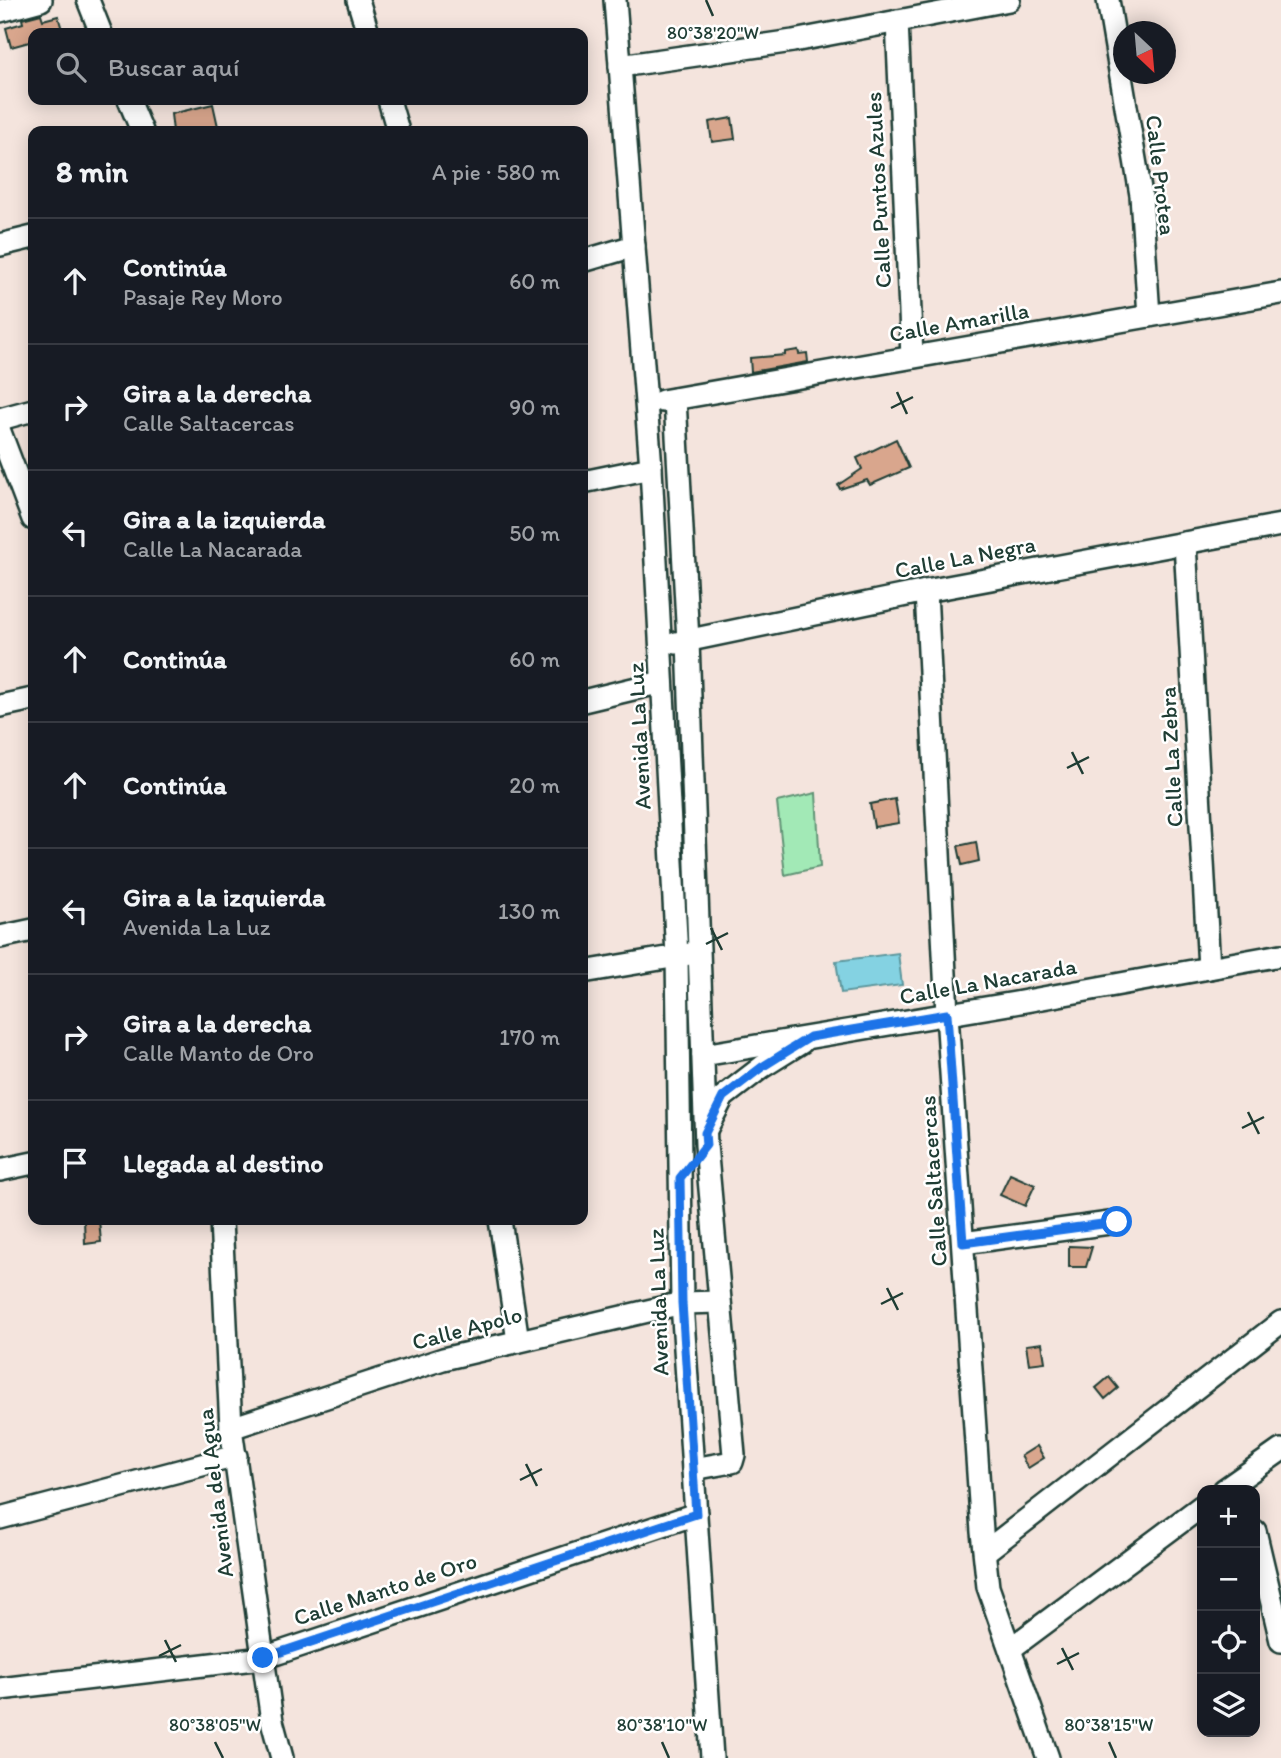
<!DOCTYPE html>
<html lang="es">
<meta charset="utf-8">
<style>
:root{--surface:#171b24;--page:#20242c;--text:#f1f3f6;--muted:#9ea1a6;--line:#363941}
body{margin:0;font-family:Itim,sans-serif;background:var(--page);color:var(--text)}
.controls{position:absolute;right:21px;bottom:21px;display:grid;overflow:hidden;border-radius:14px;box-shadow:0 4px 18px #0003}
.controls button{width:63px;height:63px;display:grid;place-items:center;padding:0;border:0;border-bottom:2px solid var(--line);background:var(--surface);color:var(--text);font:35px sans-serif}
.compass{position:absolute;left:1113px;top:21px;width:63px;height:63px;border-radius:50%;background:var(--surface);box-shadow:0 4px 18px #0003;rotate:154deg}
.stop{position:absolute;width:21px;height:21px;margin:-16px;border:5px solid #1a73e8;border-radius:50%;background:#fff}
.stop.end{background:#1a73e8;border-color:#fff;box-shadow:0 2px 7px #0008}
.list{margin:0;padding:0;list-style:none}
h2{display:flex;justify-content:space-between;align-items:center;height:91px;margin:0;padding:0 28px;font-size:30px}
h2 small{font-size:23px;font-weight:400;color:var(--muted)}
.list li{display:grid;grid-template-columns:46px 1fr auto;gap:21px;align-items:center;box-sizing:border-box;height:126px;padding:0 28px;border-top:2px solid var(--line)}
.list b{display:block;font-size:26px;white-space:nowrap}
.list p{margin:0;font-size:23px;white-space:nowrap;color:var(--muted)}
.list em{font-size:23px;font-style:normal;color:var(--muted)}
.icon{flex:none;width:38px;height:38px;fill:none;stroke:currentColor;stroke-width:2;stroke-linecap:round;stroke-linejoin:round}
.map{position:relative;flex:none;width:1281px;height:1758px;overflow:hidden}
.search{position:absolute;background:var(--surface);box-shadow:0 4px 18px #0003;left:28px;top:28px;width:560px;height:77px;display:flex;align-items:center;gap:18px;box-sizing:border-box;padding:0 24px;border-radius:14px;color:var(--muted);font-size:26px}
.panel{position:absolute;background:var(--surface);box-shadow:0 4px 18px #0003;left:28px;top:126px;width:560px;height:1099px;border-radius:14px}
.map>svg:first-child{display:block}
</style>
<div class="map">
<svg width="1281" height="1758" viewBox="0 0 1281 1758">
<rect width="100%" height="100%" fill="#f4e4dd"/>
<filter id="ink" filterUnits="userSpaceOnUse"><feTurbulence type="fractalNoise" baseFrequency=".0143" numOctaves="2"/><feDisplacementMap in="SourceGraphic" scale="14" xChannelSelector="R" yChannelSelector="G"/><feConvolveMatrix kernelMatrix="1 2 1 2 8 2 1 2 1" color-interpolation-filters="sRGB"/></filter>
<g filter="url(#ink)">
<polygon fill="#a2e9b6" stroke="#609375" stroke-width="2" points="816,793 820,867 785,875 777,802"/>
<polygon fill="#84d2e2" stroke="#5c969c" stroke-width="2" points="898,953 902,985 841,993 836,961"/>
<g fill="#d9a68d" stroke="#1f3d34" stroke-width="2">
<polygon points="41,14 43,20 58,16 63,33 33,33 33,41 11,47 6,28 23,23 22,19"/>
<polygon points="213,104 219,131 173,131 171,114"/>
<polygon points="732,118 735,139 712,142 709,122"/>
<polygon points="798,350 799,354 807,353 808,362 751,372 750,358 785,355 785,352"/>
<polygon points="896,439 909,468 870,485 867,480 840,489 838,485 862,469 857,458"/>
<polygon points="895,799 899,823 874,827 870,804"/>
<polygon points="976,842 979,861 962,865 958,846"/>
<polygon points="1010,1174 1035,1185 1025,1206 1000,1195"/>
<polygon points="84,1220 99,1220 101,1242 85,1244"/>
<polygon points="1069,1246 1092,1247 1086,1267 1069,1267"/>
<polygon points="1042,1343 1045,1362 1029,1364 1026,1345"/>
<polygon points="1109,1377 1118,1388 1105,1399 1096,1388"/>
<polygon points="1037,1446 1044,1458 1028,1468 1021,1456"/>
</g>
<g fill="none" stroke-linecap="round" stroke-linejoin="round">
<g stroke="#1f3d34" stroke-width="26">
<g id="minor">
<polyline points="88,0 101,33"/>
<polyline points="358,0 368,33"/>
<polyline points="615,0 651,468 677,956 682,1303 712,1758"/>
<polyline points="1108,0 1141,195 1149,316"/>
<polyline points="0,11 41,0"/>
<polyline points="897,21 912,357"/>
<polyline points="620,66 793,41 1009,0"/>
<polyline points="129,100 142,131"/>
<polyline points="389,100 398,131"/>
<polyline points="0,245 33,237"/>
<polyline points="583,261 634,246"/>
<polyline points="675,399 688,641 706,1145 734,1455 732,1462 693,1469"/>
<polyline points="662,401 1281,293"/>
<polyline points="0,419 33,410"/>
<polyline points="0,432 33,519"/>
<polyline points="583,482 651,468"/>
<polyline points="1185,543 1209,968"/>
<polyline points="926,591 947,1014 982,1532 988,1587 1048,1758"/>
<polyline points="676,643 926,591 1281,525"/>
<polyline points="583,701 662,682"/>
<polyline points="0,706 33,699"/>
<polyline points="0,937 33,930"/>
<polyline points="583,972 690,954"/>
<polyline points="703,1055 1015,1003 1281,955"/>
<polyline points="707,1128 723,1097 762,1067 802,1042"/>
<polyline points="0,1170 33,1163"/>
<polyline points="221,1220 231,1428 272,1721 282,1758"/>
<polyline points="500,1220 518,1341"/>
<polyline points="963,1243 1117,1222"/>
<polyline points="231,1428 443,1359 682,1303 720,1302"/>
<polyline points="1224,1490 1281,1450"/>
<polyline points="0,1518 236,1456"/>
<polyline points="1255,1531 1281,1641"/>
<polyline points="985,1552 1281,1322"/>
<polyline points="1010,1649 1202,1506"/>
<polyline points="0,1689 263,1658 696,1514"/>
</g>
</g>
<use href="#minor" stroke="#fff" stroke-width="21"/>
</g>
</g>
<g fill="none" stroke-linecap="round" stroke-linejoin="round" filter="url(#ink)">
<polyline stroke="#1a73e8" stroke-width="9" points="263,1658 696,1514 682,1303 680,1178 706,1145 705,1133 723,1097 762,1067 810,1037 947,1014 963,1243 1117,1222"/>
</g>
<path fill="none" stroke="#1f3d34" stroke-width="2.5" d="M706 0 713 16M897 392 907 414M891 408 913 397M1072 752 1083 774M1067 768 1089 757M711 928 722 950M706 944 728 933M1248 1112 1259 1134M1242 1128 1264 1117M887 1288 898 1310M881 1304 903 1293M526 1464 537 1486M520 1480 542 1469M165 1640 176 1662M1062 1648 1073 1670M159 1656 181 1645M1057 1664 1079 1653M215 1742 223 1758M662 1742 669 1758M1109 1742 1116 1758"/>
<g text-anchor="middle" stroke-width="5" stroke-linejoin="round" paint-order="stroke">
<g font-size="23" fill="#1f3d34" stroke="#fff">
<text transform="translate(1161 175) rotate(83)" y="8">Calle Protea</text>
<text transform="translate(878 190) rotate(-93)" y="8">Calle Puntos Azules</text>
<text transform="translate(959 322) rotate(-10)" y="8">Calle Amarilla</text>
<text transform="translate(965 557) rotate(-11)" y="8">Calle La Negra</text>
<text transform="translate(639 736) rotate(-93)" y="8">Avenida La Luz</text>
<text transform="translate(1171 757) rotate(-93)" y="8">Calle La Zebra</text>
<text transform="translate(988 981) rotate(-10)" y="8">Calle La Nacarada</text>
<text transform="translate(933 1181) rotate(-94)" y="8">Calle Saltacercas</text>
<text transform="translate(658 1302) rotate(-92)" y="8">Avenida La Luz</text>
<text transform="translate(467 1328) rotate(-15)" y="8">Calle Apolo</text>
<text transform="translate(215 1493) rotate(-97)" y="8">Avenida del Agua</text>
<text transform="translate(385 1589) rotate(-18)" y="8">Calle Manto de Oro</text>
</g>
</g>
<g font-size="18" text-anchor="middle" fill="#1f3d34" stroke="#fff" stroke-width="5" stroke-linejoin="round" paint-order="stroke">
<text x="713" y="39">80°38'20"W</text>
<text x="215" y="1731">80°38'05"W</text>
<text x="662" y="1731">80°38'10"W</text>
<text x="1109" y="1731">80°38'15"W</text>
</g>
</svg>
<div class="controls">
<button>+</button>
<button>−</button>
<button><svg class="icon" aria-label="locate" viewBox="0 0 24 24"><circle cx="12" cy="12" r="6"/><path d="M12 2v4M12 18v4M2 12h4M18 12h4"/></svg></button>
<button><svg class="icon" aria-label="layers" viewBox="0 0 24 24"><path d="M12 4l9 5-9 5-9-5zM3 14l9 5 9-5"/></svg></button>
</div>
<svg class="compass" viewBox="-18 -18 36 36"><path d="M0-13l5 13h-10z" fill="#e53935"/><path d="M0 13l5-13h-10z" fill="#9ea1a6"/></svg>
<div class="stop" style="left:1117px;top:1222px"></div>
<div class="stop end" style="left:263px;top:1658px"></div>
<div class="search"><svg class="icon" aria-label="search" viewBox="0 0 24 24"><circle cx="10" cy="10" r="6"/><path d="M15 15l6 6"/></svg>Buscar aquí</div>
<section class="panel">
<h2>8 min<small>A pie · 580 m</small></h2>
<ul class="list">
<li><svg class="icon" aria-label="ahead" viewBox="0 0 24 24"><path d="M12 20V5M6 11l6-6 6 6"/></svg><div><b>Continúa</b><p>Pasaje Rey Moro</p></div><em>60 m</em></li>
<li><svg class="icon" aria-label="right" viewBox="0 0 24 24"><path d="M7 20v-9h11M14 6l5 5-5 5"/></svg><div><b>Gira a la derecha</b><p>Calle Saltacercas</p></div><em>90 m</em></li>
<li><svg class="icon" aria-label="left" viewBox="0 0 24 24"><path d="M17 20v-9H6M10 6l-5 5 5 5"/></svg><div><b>Gira a la izquierda</b><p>Calle La Nacarada</p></div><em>50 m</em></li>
<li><svg class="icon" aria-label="ahead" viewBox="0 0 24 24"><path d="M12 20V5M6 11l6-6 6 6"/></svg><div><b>Continúa</b></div><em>60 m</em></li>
<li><svg class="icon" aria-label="ahead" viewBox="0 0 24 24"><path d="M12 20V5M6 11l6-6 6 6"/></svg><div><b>Continúa</b></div><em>20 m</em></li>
<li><svg class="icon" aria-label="left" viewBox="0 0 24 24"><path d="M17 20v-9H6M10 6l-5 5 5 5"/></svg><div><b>Gira a la izquierda</b><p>Avenida La Luz</p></div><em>130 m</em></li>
<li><svg class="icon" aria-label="right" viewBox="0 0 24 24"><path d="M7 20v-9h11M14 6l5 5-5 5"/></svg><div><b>Gira a la derecha</b><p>Calle Manto de Oro</p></div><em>170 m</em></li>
<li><svg class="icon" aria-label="arrive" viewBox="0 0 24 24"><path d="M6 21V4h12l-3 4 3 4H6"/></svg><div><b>Llegada al destino</b></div></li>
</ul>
</section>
</div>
